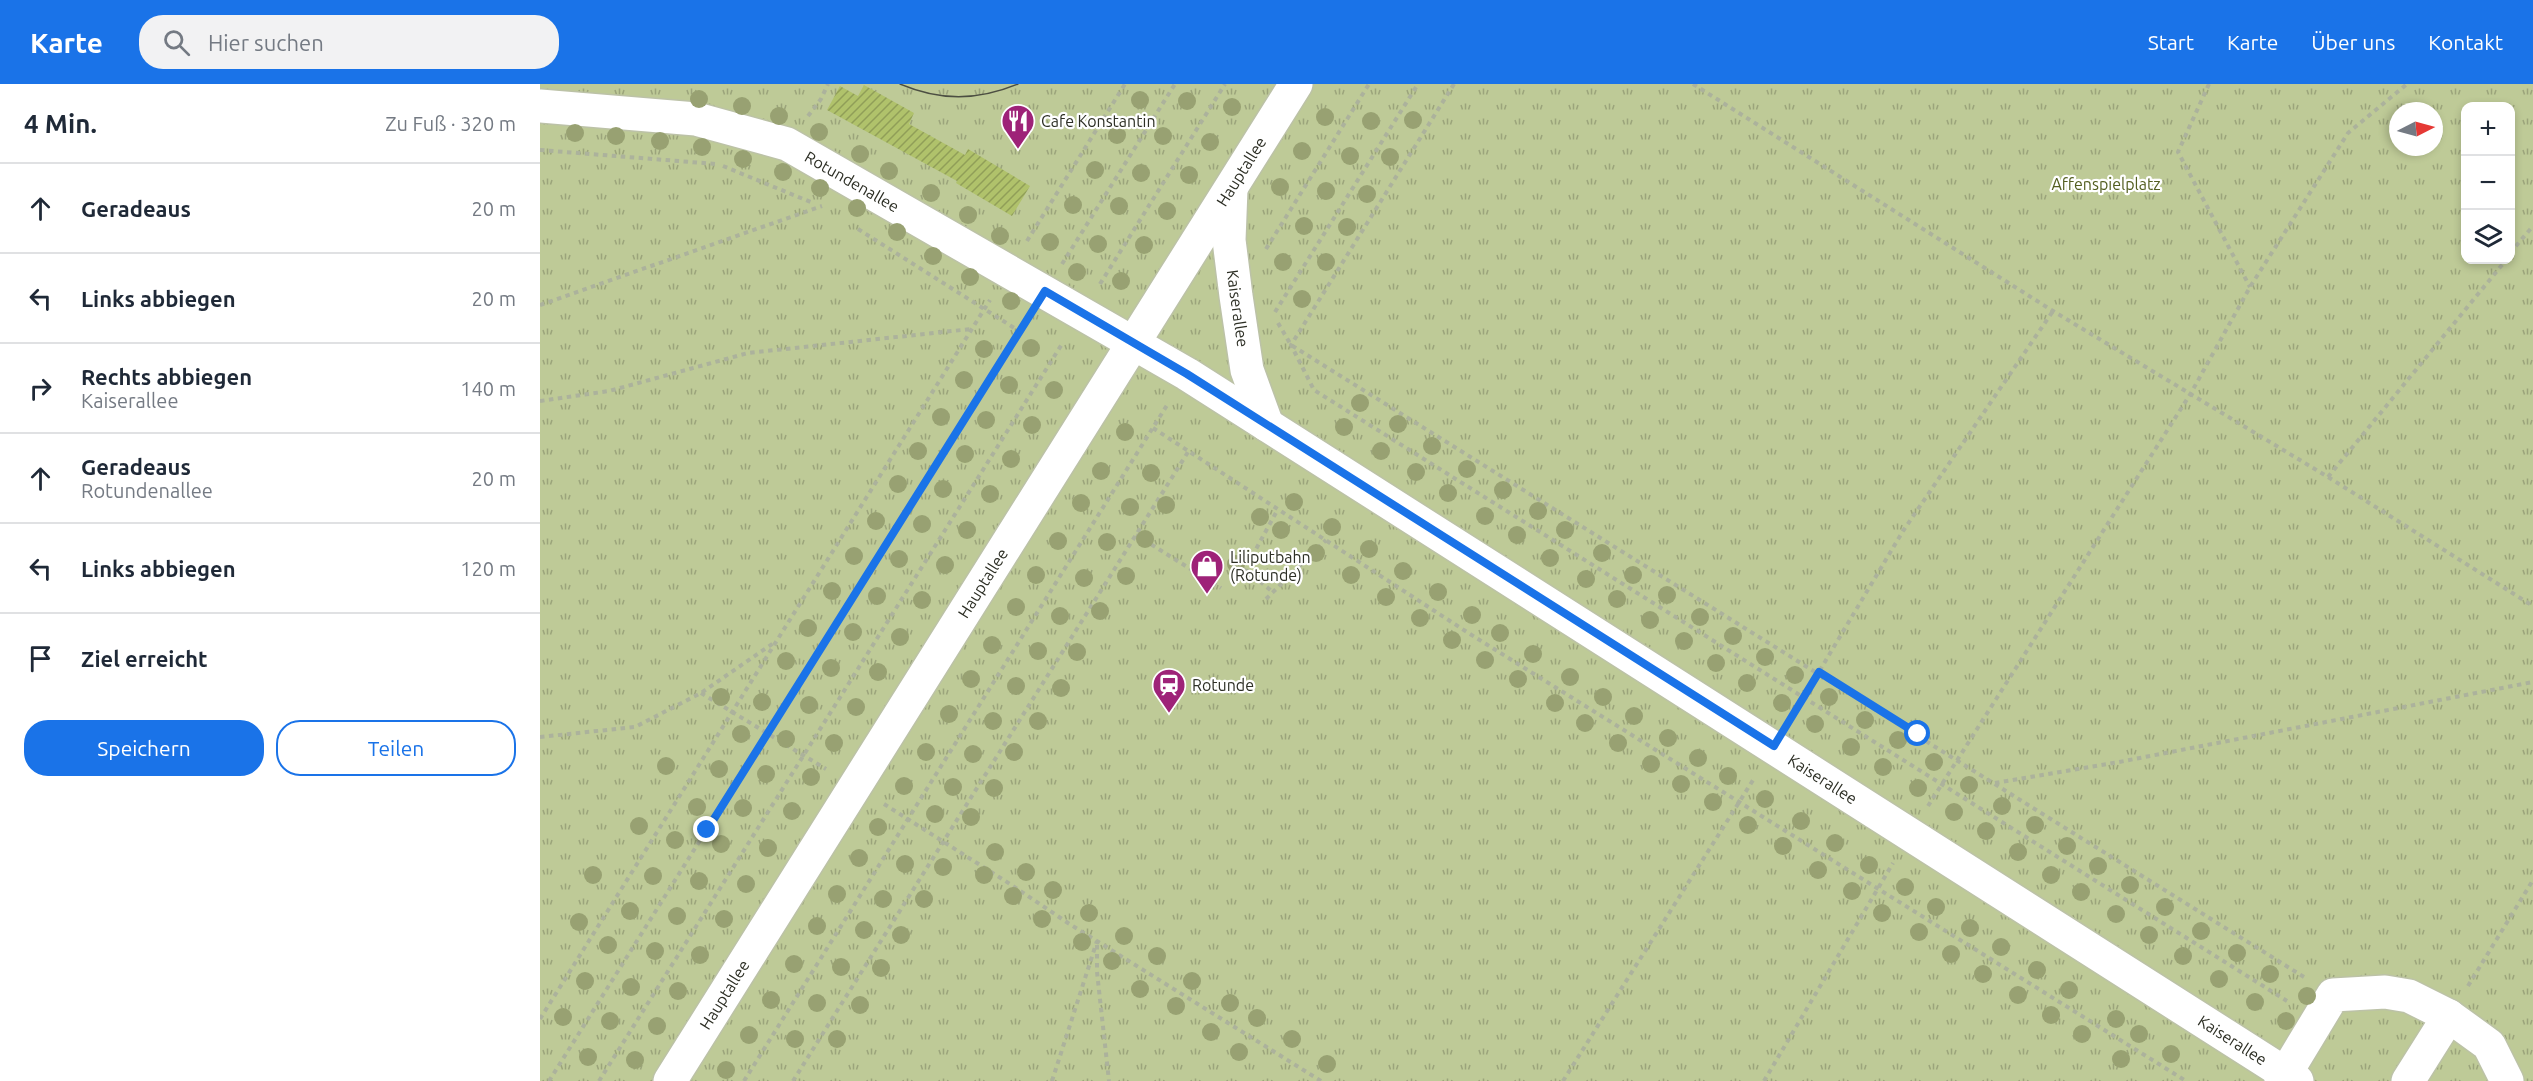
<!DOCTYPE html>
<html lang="de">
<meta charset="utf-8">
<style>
:root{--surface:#fff;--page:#f2f2f3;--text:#1f2937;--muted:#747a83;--line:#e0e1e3;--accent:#1a73e8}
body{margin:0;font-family:Ubuntu,sans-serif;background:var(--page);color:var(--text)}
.controls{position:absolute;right:18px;top:18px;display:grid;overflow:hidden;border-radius:12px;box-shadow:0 3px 9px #0003}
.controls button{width:54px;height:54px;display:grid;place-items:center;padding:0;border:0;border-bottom:2px solid var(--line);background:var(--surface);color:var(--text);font:30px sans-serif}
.compass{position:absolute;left:1849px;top:18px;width:54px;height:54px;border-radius:50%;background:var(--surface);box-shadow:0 3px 9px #0003;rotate:84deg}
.stop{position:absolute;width:18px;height:18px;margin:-14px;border:4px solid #1a73e8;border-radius:50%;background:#fff}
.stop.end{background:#1a73e8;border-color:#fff;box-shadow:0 2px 6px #0008}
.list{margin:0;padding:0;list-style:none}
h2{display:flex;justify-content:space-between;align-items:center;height:78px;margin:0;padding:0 24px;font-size:26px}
h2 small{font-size:20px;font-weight:400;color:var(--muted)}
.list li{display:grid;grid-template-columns:39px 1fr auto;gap:18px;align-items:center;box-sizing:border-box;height:90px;padding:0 24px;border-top:2px solid var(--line)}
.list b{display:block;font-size:22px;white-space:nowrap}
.list p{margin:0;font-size:20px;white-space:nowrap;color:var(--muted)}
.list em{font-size:20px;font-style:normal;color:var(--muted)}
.actions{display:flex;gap:12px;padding:18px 24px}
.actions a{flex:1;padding:14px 0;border:2px solid var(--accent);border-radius:24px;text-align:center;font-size:21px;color:var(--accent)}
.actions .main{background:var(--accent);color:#fff}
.icon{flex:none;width:33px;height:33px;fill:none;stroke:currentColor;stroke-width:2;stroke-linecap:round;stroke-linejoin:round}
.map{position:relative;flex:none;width:1993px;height:997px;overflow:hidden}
header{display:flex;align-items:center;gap:36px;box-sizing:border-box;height:84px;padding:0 30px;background:var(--accent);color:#fff}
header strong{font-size:28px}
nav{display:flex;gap:33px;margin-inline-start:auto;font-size:21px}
.search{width:420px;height:54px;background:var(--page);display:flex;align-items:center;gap:15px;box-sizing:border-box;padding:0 21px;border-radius:24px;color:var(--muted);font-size:22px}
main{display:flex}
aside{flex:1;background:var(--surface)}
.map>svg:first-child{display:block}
</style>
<header>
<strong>Karte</strong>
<div class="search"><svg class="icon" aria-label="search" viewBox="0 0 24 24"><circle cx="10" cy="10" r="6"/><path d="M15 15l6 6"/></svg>Hier suchen</div>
<nav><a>Start</a><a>Karte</a><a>Über uns</a><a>Kontakt</a></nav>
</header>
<main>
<aside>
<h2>4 Min.<small>Zu Fuß · 320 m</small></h2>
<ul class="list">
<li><svg class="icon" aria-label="ahead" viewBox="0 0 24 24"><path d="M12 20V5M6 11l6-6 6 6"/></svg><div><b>Geradeaus</b></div><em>20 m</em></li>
<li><svg class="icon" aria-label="left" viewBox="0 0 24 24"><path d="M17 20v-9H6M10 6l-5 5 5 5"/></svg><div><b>Links abbiegen</b></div><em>20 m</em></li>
<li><svg class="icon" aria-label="right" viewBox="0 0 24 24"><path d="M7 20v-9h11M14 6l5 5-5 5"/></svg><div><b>Rechts abbiegen</b><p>Kaiserallee</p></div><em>140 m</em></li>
<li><svg class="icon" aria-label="ahead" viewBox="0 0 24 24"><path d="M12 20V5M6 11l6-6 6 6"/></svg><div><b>Geradeaus</b><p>Rotundenallee</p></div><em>20 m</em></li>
<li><svg class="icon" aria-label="left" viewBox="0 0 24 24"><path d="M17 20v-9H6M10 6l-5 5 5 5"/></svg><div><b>Links abbiegen</b></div><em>120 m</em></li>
<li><svg class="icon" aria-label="arrive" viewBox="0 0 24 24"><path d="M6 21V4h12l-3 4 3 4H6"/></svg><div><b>Ziel erreicht</b></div></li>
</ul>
<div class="actions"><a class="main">Speichern</a><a>Teilen</a></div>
</aside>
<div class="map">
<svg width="1993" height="997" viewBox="0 0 1993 997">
<defs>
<pattern id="park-tufts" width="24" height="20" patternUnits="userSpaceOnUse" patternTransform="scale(1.5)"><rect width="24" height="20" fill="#beca97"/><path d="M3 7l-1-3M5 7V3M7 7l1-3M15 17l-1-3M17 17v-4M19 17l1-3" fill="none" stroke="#9ba47b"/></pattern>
<pattern id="building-hatch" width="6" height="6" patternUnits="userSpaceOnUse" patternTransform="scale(1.5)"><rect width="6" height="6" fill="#b0c26b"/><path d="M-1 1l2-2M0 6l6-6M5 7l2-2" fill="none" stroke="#909e58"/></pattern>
</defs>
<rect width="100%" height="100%" fill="#ecf3d7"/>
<path fill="url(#park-tufts)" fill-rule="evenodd" d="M0 0H1993V997H0ZM1926 22H1970V176H1926ZM1858 27H1894V63H1858Z"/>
<polygon fill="url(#building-hatch)" points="324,1 374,29 369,40 425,71 428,65 490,102 472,132 416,99 417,97 287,26 300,2 318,12"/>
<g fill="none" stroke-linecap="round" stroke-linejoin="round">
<g stroke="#bcc2a7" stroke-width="36">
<g id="street">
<path id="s1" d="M0 22 156 35 247 60 647 290 1757 997"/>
<path id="s2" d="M691 105 689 156 696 212 707 286 727 341"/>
<path id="s3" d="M130 997 756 0"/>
<polyline points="1741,997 1793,911 1845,908 1869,912 1909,932 1949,961 1967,997"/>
<polyline points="1868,997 1909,932"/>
</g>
</g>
<g stroke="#acb29c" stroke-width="4" stroke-dasharray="4.5 4.5" stroke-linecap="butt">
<polyline points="914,0 751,261 774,306 1747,917"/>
<polyline points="1153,0 1513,227 1788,393 1993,522"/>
<polyline points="1669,0 1638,68 1710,203"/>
<polyline points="268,32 281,15 288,0"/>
<polyline points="0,66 176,80"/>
<polyline points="183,82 273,119"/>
<polyline points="318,145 479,247"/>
<polyline points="487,157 585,0"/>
<polyline points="726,165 829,0"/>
<polyline points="1970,169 1993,142"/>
<polyline points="522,180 635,0"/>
<polyline points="560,200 685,0"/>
<polyline points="0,221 282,122"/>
<polyline points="735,228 878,0"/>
<polyline points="738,239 751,261 1764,893"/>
<polyline points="0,317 69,307 208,269 431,245"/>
<polyline points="613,344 930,550 1646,997"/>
<polyline points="1788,393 1966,176"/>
<polyline points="596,451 681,504"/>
<polyline points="706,486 734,509"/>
<polyline points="699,496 738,425"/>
<polyline points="726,515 786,456"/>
<polyline points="161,609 286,685"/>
<polyline points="1252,633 1363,447 1513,227"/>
<polyline points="0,653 95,643 161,609 235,558"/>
<polyline points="1455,699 1579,678 1993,598"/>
<polyline points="344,720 470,800 528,839 781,997"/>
<polyline points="1388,722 1651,309 1710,203 1808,49 1867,0"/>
<polyline points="557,861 557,888 569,997"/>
<polyline points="1928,902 1993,796"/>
<polyline points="0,935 450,216"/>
<polyline points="9,997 486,237"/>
<polyline points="59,997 522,260"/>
<polyline points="204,997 629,318"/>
<polyline points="253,997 648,368"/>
<polyline points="512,997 557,857"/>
<polyline points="1023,997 1215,693"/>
<polyline points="1224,997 1353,779"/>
</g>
<use href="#street" stroke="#fff" stroke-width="33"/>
<path stroke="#4c4e42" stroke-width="1.5" d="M360 0C400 17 437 17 478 0"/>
</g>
<g fill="#98a172">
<circle cx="159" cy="15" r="9"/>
<circle cx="600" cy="16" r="9"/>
<circle cx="647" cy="17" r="9"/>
<circle cx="202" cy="22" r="9"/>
<circle cx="692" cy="23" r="9"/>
<circle cx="239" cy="32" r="9"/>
<circle cx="785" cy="33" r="9"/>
<circle cx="873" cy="36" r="9"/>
<circle cx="831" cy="37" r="9"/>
<circle cx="279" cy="48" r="9"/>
<circle cx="35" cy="49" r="9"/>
<circle cx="577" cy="51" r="9"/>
<circle cx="76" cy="52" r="9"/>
<circle cx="623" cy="52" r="9"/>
<circle cx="120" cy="57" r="9"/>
<circle cx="670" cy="58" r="9"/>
<circle cx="162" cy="63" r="9"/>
<circle cx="762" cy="67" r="9"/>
<circle cx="320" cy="70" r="9"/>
<circle cx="810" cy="72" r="9"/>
<circle cx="850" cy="73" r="9"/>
<circle cx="203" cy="75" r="9"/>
<circle cx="555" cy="86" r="9"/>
<circle cx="349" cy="87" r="9"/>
<circle cx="243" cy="88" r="9"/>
<circle cx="601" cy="89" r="9"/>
<circle cx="649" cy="91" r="9"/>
<circle cx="740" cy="103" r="9"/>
<circle cx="280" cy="104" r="9"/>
<circle cx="786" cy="107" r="9"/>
<circle cx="391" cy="109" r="9"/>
<circle cx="827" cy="110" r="9"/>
<circle cx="533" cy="121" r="9"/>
<circle cx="579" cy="122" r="9"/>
<circle cx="317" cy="124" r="9"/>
<circle cx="627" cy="127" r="9"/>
<circle cx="428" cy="131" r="9"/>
<circle cx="764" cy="142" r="9"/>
<circle cx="807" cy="143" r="9"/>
<circle cx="357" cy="148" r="9"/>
<circle cx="460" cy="152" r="9"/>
<circle cx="510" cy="158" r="9"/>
<circle cx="558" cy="160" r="9"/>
<circle cx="604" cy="161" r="9"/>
<circle cx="393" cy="172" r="9"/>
<circle cx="743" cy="178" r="9"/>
<circle cx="786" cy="178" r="9"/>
<circle cx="537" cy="188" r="9"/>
<circle cx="430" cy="193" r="9"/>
<circle cx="581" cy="197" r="9"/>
<circle cx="762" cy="215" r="9"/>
<circle cx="471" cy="217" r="9"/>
<circle cx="491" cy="264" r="9"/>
<circle cx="444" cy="265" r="9"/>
<circle cx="424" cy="296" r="9"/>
<circle cx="469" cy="301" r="9"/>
<circle cx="514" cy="306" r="9"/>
<circle cx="820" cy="319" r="9"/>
<circle cx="401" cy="333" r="9"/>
<circle cx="446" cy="336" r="9"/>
<circle cx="858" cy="340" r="9"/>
<circle cx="492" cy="341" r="9"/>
<circle cx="804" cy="343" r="9"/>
<circle cx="585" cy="348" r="9"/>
<circle cx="892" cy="362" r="9"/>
<circle cx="378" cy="367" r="9"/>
<circle cx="841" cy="367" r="9"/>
<circle cx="425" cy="370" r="9"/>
<circle cx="471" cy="375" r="9"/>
<circle cx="927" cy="385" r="9"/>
<circle cx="561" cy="387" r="9"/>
<circle cx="876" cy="388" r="9"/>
<circle cx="611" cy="389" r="9"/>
<circle cx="358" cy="400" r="9"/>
<circle cx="403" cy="405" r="9"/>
<circle cx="963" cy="406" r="9"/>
<circle cx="908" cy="409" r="9"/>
<circle cx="450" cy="410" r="9"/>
<circle cx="754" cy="418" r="9"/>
<circle cx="541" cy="419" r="9"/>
<circle cx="626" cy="421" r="9"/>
<circle cx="590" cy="423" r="9"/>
<circle cx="998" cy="427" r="9"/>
<circle cx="945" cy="432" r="9"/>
<circle cx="720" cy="433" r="9"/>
<circle cx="336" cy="437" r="9"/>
<circle cx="382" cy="440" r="9"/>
<circle cx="792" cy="443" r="9"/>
<circle cx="427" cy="446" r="9"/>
<circle cx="741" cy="446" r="9"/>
<circle cx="1025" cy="446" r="9"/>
<circle cx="977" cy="451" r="9"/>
<circle cx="605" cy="455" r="9"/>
<circle cx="518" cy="457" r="9"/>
<circle cx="567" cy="458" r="9"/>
<circle cx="829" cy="465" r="9"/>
<circle cx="776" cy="469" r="9"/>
<circle cx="1062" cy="469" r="9"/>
<circle cx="314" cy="472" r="9"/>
<circle cx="1010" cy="474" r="9"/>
<circle cx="359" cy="475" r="9"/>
<circle cx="667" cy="478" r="9"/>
<circle cx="696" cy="480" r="9"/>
<circle cx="405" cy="481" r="9"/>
<circle cx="863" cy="487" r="9"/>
<circle cx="496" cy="491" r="9"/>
<circle cx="811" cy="491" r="9"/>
<circle cx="1093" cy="491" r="9"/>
<circle cx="586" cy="492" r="9"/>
<circle cx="544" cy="494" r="9"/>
<circle cx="1046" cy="495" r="9"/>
<circle cx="292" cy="507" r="9"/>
<circle cx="898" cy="508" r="9"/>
<circle cx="1127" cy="511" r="9"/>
<circle cx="337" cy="512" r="9"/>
<circle cx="846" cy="513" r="9"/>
<circle cx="1077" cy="515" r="9"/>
<circle cx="382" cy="516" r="9"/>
<circle cx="476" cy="523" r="9"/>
<circle cx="560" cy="527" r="9"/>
<circle cx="932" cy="531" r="9"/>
<circle cx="520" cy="532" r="9"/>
<circle cx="1160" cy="533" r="9"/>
<circle cx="880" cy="534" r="9"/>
<circle cx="1110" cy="536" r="9"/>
<circle cx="268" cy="544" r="9"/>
<circle cx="313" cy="548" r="9"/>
<circle cx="960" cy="549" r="9"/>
<circle cx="1193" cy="552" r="9"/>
<circle cx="360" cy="553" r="9"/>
<circle cx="912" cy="556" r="9"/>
<circle cx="1144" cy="557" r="9"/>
<circle cx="452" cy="561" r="9"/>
<circle cx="498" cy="567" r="9"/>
<circle cx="537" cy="568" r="9"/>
<circle cx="993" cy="570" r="9"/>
<circle cx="1225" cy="573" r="9"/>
<circle cx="945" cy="576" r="9"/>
<circle cx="246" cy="577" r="9"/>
<circle cx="1176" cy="579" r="9"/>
<circle cx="291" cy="584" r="9"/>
<circle cx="338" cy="588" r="9"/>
<circle cx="1255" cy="591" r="9"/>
<circle cx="1030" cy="593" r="9"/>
<circle cx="431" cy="595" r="9"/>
<circle cx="978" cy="595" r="9"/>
<circle cx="1207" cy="599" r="9"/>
<circle cx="476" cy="602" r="9"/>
<circle cx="521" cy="604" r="9"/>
<circle cx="181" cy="613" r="9"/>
<circle cx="1063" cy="613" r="9"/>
<circle cx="1289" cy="613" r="9"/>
<circle cx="222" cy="618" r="9"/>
<circle cx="1015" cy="619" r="9"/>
<circle cx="1242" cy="619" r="9"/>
<circle cx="269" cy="621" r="9"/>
<circle cx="316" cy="623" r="9"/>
<circle cx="409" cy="630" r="9"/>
<circle cx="1094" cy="632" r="9"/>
<circle cx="1325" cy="636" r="9"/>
<circle cx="453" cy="637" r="9"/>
<circle cx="498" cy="637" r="9"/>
<circle cx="1045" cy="639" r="9"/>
<circle cx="1275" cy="640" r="9"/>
<circle cx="201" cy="650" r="9"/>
<circle cx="1128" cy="654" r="9"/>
<circle cx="246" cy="655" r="9"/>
<circle cx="1358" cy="656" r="9"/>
<circle cx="294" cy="659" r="9"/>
<circle cx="1078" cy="659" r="9"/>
<circle cx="1311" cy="663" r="9"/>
<circle cx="386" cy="668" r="9"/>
<circle cx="474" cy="668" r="9"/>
<circle cx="433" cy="670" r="9"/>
<circle cx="1158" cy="674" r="9"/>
<circle cx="1394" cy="678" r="9"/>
<circle cx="1111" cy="680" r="9"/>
<circle cx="126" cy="682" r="9"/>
<circle cx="1343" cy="683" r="9"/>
<circle cx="179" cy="685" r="9"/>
<circle cx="226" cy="690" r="9"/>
<circle cx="1188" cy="692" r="9"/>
<circle cx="271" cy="693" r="9"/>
<circle cx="1141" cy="700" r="9"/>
<circle cx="1429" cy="701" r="9"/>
<circle cx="364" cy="702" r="9"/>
<circle cx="413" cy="703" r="9"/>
<circle cx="454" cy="704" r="9"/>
<circle cx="1378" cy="704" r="9"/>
<circle cx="1225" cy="715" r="9"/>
<circle cx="1173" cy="718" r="9"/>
<circle cx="1462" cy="722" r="9"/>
<circle cx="157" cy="723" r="9"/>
<circle cx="203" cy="724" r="9"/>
<circle cx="252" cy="727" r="9"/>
<circle cx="1414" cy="728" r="9"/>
<circle cx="395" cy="730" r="9"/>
<circle cx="431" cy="733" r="9"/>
<circle cx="1261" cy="737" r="9"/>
<circle cx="1208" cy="741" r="9"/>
<circle cx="1495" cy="741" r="9"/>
<circle cx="99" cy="742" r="9"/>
<circle cx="338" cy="743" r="9"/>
<circle cx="1446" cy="747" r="9"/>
<circle cx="135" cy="756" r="9"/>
<circle cx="1295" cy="759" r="9"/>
<circle cx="181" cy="760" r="9"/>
<circle cx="1243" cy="762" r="9"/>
<circle cx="1527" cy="762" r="9"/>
<circle cx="228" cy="764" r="9"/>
<circle cx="455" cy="768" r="9"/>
<circle cx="1478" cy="768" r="9"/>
<circle cx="319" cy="774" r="9"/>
<circle cx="365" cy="780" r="9"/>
<circle cx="1329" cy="781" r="9"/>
<circle cx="1558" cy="782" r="9"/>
<circle cx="403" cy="783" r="9"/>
<circle cx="1278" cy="786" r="9"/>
<circle cx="486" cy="788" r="9"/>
<circle cx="53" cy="791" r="9"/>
<circle cx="444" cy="791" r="9"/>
<circle cx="1511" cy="791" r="9"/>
<circle cx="113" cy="792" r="9"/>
<circle cx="159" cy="797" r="9"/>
<circle cx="206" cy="800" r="9"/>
<circle cx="1590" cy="801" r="9"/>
<circle cx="1365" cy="803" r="9"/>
<circle cx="513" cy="806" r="9"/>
<circle cx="1312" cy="807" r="9"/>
<circle cx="1541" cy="808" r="9"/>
<circle cx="297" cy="810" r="9"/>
<circle cx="473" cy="812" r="9"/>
<circle cx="343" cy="815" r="9"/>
<circle cx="384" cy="815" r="9"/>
<circle cx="1396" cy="823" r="9"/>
<circle cx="1625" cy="823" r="9"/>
<circle cx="90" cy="827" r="9"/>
<circle cx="549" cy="829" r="9"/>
<circle cx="1342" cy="829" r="9"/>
<circle cx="1576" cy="830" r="9"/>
<circle cx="137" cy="832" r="9"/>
<circle cx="184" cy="835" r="9"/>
<circle cx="502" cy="835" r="9"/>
<circle cx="39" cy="838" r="9"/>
<circle cx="277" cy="842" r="9"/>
<circle cx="1430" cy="844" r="9"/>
<circle cx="324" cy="846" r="9"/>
<circle cx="1661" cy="847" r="9"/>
<circle cx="1379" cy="848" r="9"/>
<circle cx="361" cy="851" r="9"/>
<circle cx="1609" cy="851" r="9"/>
<circle cx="584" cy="852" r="9"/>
<circle cx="542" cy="858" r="9"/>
<circle cx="68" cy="861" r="9"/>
<circle cx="1461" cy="863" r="9"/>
<circle cx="115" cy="867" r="9"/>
<circle cx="1697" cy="869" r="9"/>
<circle cx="1411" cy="870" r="9"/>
<circle cx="160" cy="871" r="9"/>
<circle cx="617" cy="872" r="9"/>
<circle cx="1643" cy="872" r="9"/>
<circle cx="572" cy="877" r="9"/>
<circle cx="254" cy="880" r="9"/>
<circle cx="301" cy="883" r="9"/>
<circle cx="341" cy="884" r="9"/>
<circle cx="1497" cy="886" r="9"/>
<circle cx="1443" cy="890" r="9"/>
<circle cx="1730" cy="890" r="9"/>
<circle cx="1679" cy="895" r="9"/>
<circle cx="45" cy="897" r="9"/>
<circle cx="652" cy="897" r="9"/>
<circle cx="91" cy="903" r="9"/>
<circle cx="600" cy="905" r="9"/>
<circle cx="1529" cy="906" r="9"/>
<circle cx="138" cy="907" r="9"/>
<circle cx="1478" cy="911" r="9"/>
<circle cx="1767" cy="912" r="9"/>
<circle cx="231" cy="916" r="9"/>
<circle cx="1715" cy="918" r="9"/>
<circle cx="277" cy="919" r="9"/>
<circle cx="690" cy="919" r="9"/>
<circle cx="320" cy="921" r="9"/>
<circle cx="636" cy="922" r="9"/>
<circle cx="1511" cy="931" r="9"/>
<circle cx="23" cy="933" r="9"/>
<circle cx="717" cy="934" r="9"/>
<circle cx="1576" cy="935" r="9"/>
<circle cx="70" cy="937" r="9"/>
<circle cx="1746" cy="937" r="9"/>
<circle cx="117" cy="942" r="9"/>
<circle cx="671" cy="948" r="9"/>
<circle cx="1542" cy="950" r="9"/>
<circle cx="1599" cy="950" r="9"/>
<circle cx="209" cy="951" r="9"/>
<circle cx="255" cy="955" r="9"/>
<circle cx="297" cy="955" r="9"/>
<circle cx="752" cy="955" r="9"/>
<circle cx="699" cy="968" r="9"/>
<circle cx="1631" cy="970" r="9"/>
<circle cx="48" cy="973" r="9"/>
<circle cx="1581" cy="975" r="9"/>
<circle cx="95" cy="976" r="9"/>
<circle cx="787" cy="980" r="9"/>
<circle cx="186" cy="986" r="9"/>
</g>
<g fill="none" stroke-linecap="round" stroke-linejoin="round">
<polyline stroke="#1a73e8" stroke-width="8" points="167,746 505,207 647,290 1234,662 1279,588 1378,650"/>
</g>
<defs>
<g id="restaurant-pin" transform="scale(1.725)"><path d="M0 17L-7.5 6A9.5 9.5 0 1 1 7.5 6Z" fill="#9e2278" stroke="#fff"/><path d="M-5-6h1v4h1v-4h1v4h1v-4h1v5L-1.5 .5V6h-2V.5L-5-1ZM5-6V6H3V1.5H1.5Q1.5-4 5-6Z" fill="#fff"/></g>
<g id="shop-pin" transform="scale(1.725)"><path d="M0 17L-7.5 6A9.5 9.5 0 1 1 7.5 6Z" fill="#9e2278" stroke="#fff"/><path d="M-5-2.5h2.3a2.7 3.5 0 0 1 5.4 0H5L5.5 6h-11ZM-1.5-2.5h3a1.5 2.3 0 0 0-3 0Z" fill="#fff"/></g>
<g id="station-pin" transform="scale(1.725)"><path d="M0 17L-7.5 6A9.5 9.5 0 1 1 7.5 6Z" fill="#9e2278" stroke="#fff"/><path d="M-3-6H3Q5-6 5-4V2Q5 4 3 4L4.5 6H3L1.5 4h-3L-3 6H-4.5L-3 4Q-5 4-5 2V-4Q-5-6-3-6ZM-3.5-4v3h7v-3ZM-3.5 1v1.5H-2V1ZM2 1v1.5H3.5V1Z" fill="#fff"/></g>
</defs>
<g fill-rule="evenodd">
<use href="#restaurant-pin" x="478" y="37"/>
<use href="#shop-pin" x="667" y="482"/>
<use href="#station-pin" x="629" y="601"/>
</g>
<g text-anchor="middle" stroke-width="4.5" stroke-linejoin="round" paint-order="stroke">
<g font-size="16" fill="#2d2f25" stroke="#fff" text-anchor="start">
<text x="501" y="43">Cafe Konstantin</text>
<text x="690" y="479">Liliputbahn<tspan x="690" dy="18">(Rotunde)</tspan></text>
<text x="652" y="607">Rotunde</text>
</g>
<g font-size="16" fill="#2d2f25" stroke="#fff">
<text dy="6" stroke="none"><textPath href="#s3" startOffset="1074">Hauptallee</textPath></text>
<text dy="6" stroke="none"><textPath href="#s1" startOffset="326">Rotundenallee</textPath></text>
<text dy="6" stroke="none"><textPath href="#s2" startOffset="120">Kaiserallee</textPath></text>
<text dy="6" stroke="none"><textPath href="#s3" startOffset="588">Hauptallee</textPath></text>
<text dy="6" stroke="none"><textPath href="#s1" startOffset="1466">Kaiserallee</textPath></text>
<text dy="6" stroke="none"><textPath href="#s3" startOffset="102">Hauptallee</textPath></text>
<text dy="6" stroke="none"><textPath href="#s1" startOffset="1952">Kaiserallee</textPath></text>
</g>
<g font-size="16" fill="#535e20" stroke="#fff">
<text x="1566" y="106">Affenspielplatz</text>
</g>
</g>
</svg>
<div class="controls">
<button>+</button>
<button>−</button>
<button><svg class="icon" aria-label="layers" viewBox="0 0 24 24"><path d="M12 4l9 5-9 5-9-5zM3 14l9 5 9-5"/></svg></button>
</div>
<svg class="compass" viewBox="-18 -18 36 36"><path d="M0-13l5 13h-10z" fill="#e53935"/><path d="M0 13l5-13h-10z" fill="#747a83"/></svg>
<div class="stop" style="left:1378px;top:650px"></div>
<div class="stop end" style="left:167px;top:746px"></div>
</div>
</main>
